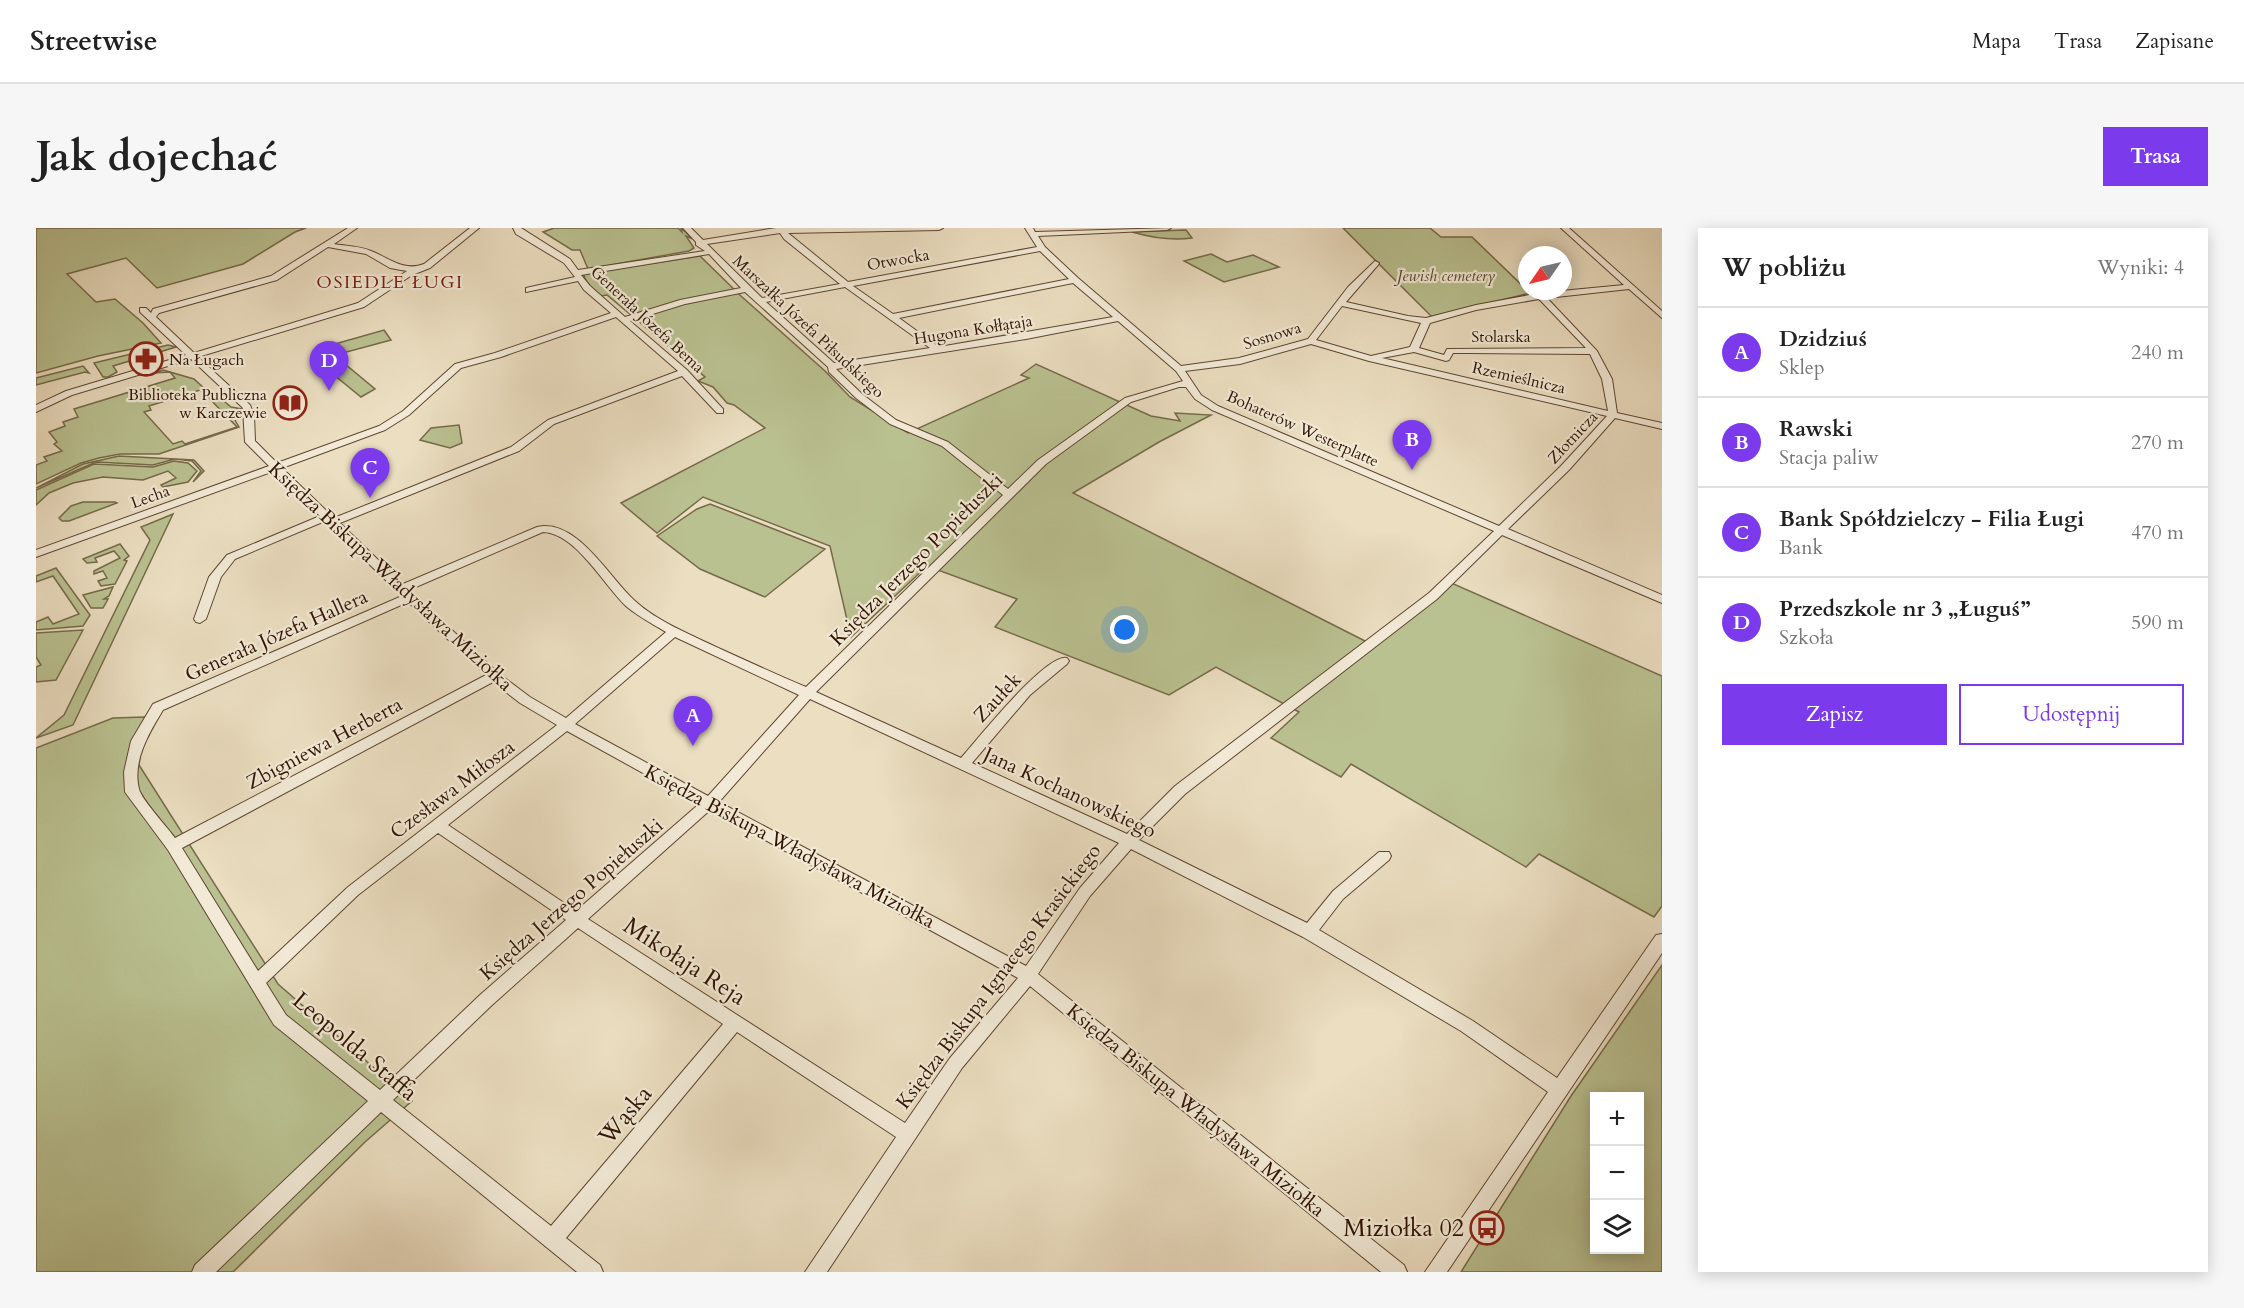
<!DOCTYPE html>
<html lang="pl">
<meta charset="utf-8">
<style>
:root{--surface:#fff;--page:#f6f6f6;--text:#222;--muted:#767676;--line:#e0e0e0;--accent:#7c3aed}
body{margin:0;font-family:Cardo,serif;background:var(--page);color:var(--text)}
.controls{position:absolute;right:18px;bottom:18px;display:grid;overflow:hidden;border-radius:0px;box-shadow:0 3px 15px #0003}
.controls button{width:54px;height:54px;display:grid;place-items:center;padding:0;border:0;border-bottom:2px solid var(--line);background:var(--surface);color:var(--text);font:30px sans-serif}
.compass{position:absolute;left:1482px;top:18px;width:54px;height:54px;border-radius:50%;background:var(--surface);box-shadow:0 3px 15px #0003;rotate:236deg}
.you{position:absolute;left:1089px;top:402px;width:21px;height:21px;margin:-15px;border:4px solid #fff;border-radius:50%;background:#1a73e8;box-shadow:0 0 0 9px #1a73e833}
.badge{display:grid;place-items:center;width:39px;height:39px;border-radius:50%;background:var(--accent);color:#fff;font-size:20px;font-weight:700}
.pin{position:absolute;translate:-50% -50px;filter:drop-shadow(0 2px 3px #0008)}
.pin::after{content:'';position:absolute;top:32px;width:21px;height:18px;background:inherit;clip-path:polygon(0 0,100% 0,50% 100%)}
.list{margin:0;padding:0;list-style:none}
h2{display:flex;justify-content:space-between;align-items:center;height:78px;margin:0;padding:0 24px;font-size:26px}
h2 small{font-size:20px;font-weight:400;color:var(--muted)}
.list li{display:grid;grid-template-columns:39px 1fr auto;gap:18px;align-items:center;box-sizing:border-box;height:90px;padding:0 24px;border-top:2px solid var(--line)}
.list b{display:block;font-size:22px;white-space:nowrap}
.list p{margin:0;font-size:20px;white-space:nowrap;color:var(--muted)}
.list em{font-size:20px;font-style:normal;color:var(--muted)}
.actions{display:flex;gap:12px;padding:18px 24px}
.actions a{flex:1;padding:14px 0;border:2px solid var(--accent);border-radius:0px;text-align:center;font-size:21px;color:var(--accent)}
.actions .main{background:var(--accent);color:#fff}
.icon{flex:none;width:33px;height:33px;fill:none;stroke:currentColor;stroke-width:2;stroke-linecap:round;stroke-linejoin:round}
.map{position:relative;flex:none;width:1626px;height:1044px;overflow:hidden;border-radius:0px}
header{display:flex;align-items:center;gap:36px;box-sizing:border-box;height:84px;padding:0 30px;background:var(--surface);border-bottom:2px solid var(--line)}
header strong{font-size:28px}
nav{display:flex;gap:33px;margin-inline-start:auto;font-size:21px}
.intro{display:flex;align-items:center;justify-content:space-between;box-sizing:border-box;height:144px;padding:0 36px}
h1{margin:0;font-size:42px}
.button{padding:15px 27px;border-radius:0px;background:var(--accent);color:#fff;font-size:21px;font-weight:700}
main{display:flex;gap:36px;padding:0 36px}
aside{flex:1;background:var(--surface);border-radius:0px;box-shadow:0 3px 15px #0003}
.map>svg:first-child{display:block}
</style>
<header>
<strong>Streetwise</strong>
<nav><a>Mapa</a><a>Trasa</a><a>Zapisane</a></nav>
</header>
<div class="intro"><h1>Jak dojechać</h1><a class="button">Trasa</a></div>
<main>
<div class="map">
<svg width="1626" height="1044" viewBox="0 0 1626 1044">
<rect width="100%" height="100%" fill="#ebdec1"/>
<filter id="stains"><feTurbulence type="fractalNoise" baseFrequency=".00333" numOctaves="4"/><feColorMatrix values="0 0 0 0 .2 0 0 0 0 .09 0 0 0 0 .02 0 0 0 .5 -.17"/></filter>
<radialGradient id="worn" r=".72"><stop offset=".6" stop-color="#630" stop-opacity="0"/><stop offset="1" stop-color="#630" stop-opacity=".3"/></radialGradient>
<g fill="#bac191" stroke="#766a4a" stroke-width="1.5" fill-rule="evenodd">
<polygon points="0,0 270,0 259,4 207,36 121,60 90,30 31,46 60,74 79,71 107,95 125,115 62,128 0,145"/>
<polygon points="518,0 642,0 646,4 645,0 657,11 650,8 658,20 653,23 552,41 544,22 536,22 507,4"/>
<polygon points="1307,0 1394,0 1405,9 1436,9 1494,65 1396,89"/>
<path d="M1150 2 1156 10C1135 13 1117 10 1096 4Z"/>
<polygon points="1175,26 1191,34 1217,27 1243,39 1188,54 1148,33"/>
<polygon points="664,28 705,68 789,143 814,169 872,205 993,150 985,147 1000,136 1115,188 1144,193 1139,185 1175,187 1123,214 1037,265 1335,416 1411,353 1626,448 1626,678 1618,689 1503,626 1490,639 1315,536 1305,549 1235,510 1263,484 1180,439 1133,467 959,399 981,371 891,338 815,409 794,318 667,269 621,305 585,275 729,200 698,177 691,175 677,159 662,153 669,149 571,67 564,68 553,58 547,46"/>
<polygon points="348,102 355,112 307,125 299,116"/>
<polygon points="132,117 140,119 77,138 81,144 72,149 67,149 58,135"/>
<polygon points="309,136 339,161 325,169 292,142"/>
<polygon points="47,138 53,145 49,144 0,157 0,150"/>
<polygon points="127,142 158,151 171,163 168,165 164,162 113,178 115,182 108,184 137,216 146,213 149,216 201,199 171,168 188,163 190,166 189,174 195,179 206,181 195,185 203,199 123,226 84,226 63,230 45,235 0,256 0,237 11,233 8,229 26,223 18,216 21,214 13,204 29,198 27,194 42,189 38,181 139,150 134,144 118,145"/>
<polygon points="423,197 426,215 414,220 384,212 395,200"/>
<polygon points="83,228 158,232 168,243 157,254 165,243 156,233 139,231 117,237 60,234 0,260 47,236"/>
<polygon points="138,233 152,235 161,243 152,254 127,259 125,257 140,250 132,243 107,252 67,249 37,255 13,265 0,277 0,262 58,236 117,239"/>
<polygon points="47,274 79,274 81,275 33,293 26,293 23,290 35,278"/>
<polygon points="674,276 789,321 729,369 664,341 621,308 661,281"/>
<polygon points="137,286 37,497 0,510 28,487 114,312 105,299"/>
<polygon points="84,316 93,328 88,332 91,333 79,356 65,358 62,353 71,350 67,343 58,346 58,343 84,330 78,323 59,330 61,334 51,335 47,331"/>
<polygon points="20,340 54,387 47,398 0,402 0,394 12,389 17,396 43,386 17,348 0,354 0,348"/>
<polygon points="77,359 73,368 68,371 72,371 67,380 55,380 47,367"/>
<polygon points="47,402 20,452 0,454 0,439 5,437 0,429 0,405"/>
<polygon points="109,489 103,537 242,756 376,873 329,914 197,1044 0,1044 0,520 77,490"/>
<path d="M1626 737V1044H1425L1535 868ZM1558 868H1604V1022H1558Z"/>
</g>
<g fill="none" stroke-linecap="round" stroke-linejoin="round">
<g stroke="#604632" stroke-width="2">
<path id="minor" d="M312 0H321L298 16C309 18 324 18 335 23 353 30 368 44 388 36L434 0H443L394 40 376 47 328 79 162 129 214 177 218 187 219 213 241 235 343 198 367 183 419 136 459 125 575 85 548 62 542 53 490 64V60L539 49 528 35 480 6 477 0H485L534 31 542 42 669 23 660 17V14L647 0H655L667 12 740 0H907L903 2 752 5 812 54 1001 19 989 0H997L999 4 1135 0 1131 2 1002 8 1009 19 1042 50 1145 138 1203 130 1272 111 1312 59 1339 33 1343 35 1342 37 1310 74 1372 88 1390 90 1440 77 1504 65 1588 57 1525 0H1533L1626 83V90L1593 61 1511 70 1561 123 1576 151 1581 185 1626 195V201L1579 190 1533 242 1472 301 1626 367V375L1466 307 1401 371 1149 566 1103 612 1271 695 1297 663 1343 624H1353L1355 628 1353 632 1307 671 1283 702 1437 793 1521 850 1620 707 1626 706V725L1411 1044H1389L1512 864 1425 803 1267 709 1095 621 1054 668 1002 746 1368 1037 1371 1044H1345L994 758 926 840 791 1044H769L860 909 701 804 530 1010 564 1037 567 1044H541L345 884 180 1044H156L159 1037 332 873 238 797 132 622 89 564 88 544 95 513 117 476 366 368 289 293 199 331 185 349 170 391 164 395 160 394 158 391 173 349 191 327 284 288 238 243 0 329V322L233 238 209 214 207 180 155 131 36 167 0 184V177L30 163 150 127 104 84V80H110L115 85 117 81 235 48ZM744 5 748 11 804 56 726 70 671 16ZM292 19 330 26 354 40 371 43 322 75 158 125 120 89 123 85 241 52ZM1004 23 1033 51 857 86 817 58ZM673 26 705 60 644 72 589 89 554 58 545 47ZM1037 55 1077 89 903 119 863 90ZM809 59 894 120 798 135 730 74ZM709 64 792 139 793 144 820 170 854 196 906 218 967 267 770 459C739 446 709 432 678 418 651 405 621 393 599 373 573 350 541 290 501 299L367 356 304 295 483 223 518 196 646 148 681 185H687V181L651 142 594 93 649 76ZM1503 71 1550 120 1411 121 1408 127 1383 120 1394 95 1440 82ZM1306 78 1385 95 1374 119 1335 128 1280 112ZM580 89 642 143 512 192 475 219 298 290 246 240 349 202 373 187 425 140 465 129ZM1082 93 1140 143 1147 153 1089 170 1002 232 972 261 912 214 860 192 826 166 800 141 990 111ZM1275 116 1333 133 1571 188 1525 238 1463 298 1182 178 1165 167 1149 143 1204 136ZM1378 124 1410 133 1413 132 1417 125H1431L1554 126 1566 151 1572 183 1346 130ZM1143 159H1150L1159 171 1176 182 1458 303 1393 365 1139 558 1091 606 936 535 994 467 1031 436 1033 433 1031 430C1010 425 941 512 925 530L780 464 1010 236 1095 174ZM507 304C540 305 568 358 591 379 603 389 617 396 630 404L530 490 494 469 462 445 373 362ZM372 374 450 447 139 610C132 600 105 571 103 561 96 533 113 505 127 482ZM639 409 763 467 672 568 539 496ZM457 454 484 475 521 497 312 659 222 743 146 620ZM774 471 1083 615 1044 660 990 738 683 574ZM531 503 663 576 540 683 412 597ZM674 582 982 750 914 830 869 895 552 691ZM402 605 530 692 444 767 344 862 250 787 230 755 322 667ZM542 700 687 796 515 998 357 872 456 777Z"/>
</g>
<use href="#minor" fill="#f2ead7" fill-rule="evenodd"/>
</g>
<defs>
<g id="pharmacy-ring" transform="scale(1.725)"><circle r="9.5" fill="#f2ead7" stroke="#8f2418" stroke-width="1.5"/><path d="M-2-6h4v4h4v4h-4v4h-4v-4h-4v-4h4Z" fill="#8f2418"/></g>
<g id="library-ring" transform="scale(1.725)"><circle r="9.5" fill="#f2ead7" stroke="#8f2418" stroke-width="1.5"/><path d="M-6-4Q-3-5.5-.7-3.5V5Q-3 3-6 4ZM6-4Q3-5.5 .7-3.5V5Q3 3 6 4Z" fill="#8f2418"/></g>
<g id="bus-ring" transform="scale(1.725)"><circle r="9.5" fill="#f2ead7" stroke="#8f2418" stroke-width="1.5"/><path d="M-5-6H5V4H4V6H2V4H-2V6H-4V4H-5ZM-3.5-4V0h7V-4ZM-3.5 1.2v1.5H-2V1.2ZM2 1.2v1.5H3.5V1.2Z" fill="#8f2418"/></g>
</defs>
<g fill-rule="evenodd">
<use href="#pharmacy-ring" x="110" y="131"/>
<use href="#library-ring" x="254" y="175"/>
<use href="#bus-ring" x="1451" y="1000"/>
</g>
<g text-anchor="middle" stroke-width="4.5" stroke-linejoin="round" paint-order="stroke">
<g font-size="16" fill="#321403" stroke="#f2ead7">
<text transform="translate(862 31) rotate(-10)" y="6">Otwocka</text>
<text transform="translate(612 91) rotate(43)" y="6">Generała Józefa Bema</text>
<text transform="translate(773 98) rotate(43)" y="6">Marszałka Józefa Piłsudskiego</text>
<text transform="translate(937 101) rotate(-9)" y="6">Hugona Kołłątaja</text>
<text transform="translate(1236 107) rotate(-17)" y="6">Sosnowa</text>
<text x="1465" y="114">Stolarska</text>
<text transform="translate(1483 149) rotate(13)" y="6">Rzemieślnicza</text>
<text transform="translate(1267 200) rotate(24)" y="6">Bohaterów Westerplatte</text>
<text transform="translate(1536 209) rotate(-47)" y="6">Złotnicza</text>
<text transform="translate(114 268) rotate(-20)" y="6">Lecha</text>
</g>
<g font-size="16" font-style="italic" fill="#5b482e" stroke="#f2ead7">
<text x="1410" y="53">Jewish cemetery</text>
</g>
<g font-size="16" fill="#321403" stroke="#f2ead7" text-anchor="start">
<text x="133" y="137">Na Ługach</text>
<text x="231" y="172" text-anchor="end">Biblioteka Publiczna<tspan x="231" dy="18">w Karczewie</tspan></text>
</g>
<g font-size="18" letter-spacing="1.5" fill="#7a1f14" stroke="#f2ead7">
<text x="354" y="60">OSIEDLE ŁUGI</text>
</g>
<g font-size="20" fill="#321403" stroke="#f2ead7">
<text transform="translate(880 331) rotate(-45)" y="7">Księdza Jerzego Popiełuszki</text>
<text transform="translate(355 348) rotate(43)" y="7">Księdza Biskupa Władysława Miziołka</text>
<text transform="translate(240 407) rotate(-24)" y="7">Generała Józefa Hallera</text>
<text transform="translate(961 469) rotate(-47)" y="7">Zaułek</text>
<text transform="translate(288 515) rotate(-28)" y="7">Zbigniewa Herberta</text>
<text transform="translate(416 561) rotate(-37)" y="7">Czesława Miłosza</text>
<text transform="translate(1034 564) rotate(25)" y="7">Jana Kochanowskiego</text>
<text transform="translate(754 618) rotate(28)" y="7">Księdza Biskupa Władysława Miziołka</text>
<text transform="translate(535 671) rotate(-41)" y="7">Księdza Jerzego Popiełuszki</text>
<text transform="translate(962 748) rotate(-53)" y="7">Księdza Biskupa Ignacego Krasickiego</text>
<text transform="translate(1160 882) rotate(39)" y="7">Księdza Biskupa Władysława Miziołka</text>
</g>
<g font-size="24" fill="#321403" stroke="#f2ead7">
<text transform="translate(649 733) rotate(33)" y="8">Mikołaja Reja</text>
<text transform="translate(319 818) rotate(40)" y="8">Leopolda Staffa</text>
<text transform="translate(589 887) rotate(-50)" y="8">Wąska</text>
</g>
<g font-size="24" fill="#321403" stroke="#f2ead7" text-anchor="end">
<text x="1428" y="1008">Miziołka 02</text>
</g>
</g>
<rect width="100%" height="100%" filter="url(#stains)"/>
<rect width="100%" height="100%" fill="url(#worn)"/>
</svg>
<div class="controls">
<button>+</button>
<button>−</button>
<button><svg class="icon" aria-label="layers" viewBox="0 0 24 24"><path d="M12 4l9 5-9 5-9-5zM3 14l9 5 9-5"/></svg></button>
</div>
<svg class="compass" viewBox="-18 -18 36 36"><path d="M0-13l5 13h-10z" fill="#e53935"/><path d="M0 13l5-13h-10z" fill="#767676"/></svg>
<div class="you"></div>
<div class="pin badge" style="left:657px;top:518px">A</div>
<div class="pin badge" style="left:1376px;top:242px">B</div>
<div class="pin badge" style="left:334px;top:270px">C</div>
<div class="pin badge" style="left:293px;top:163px">D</div>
</div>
<aside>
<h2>W pobliżu<small>Wyniki: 4</small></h2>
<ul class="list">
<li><span class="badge">A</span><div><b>Dzidziuś</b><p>Sklep</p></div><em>240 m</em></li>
<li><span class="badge">B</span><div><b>Rawski</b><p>Stacja paliw</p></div><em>270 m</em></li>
<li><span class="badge">C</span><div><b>Bank Spółdzielczy - Filia Ługi</b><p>Bank</p></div><em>470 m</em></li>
<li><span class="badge">D</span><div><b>Przedszkole nr 3 „Ługuś”</b><p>Szkoła</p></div><em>590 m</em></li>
</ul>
<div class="actions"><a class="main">Zapisz</a><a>Udostępnij</a></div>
</aside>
</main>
